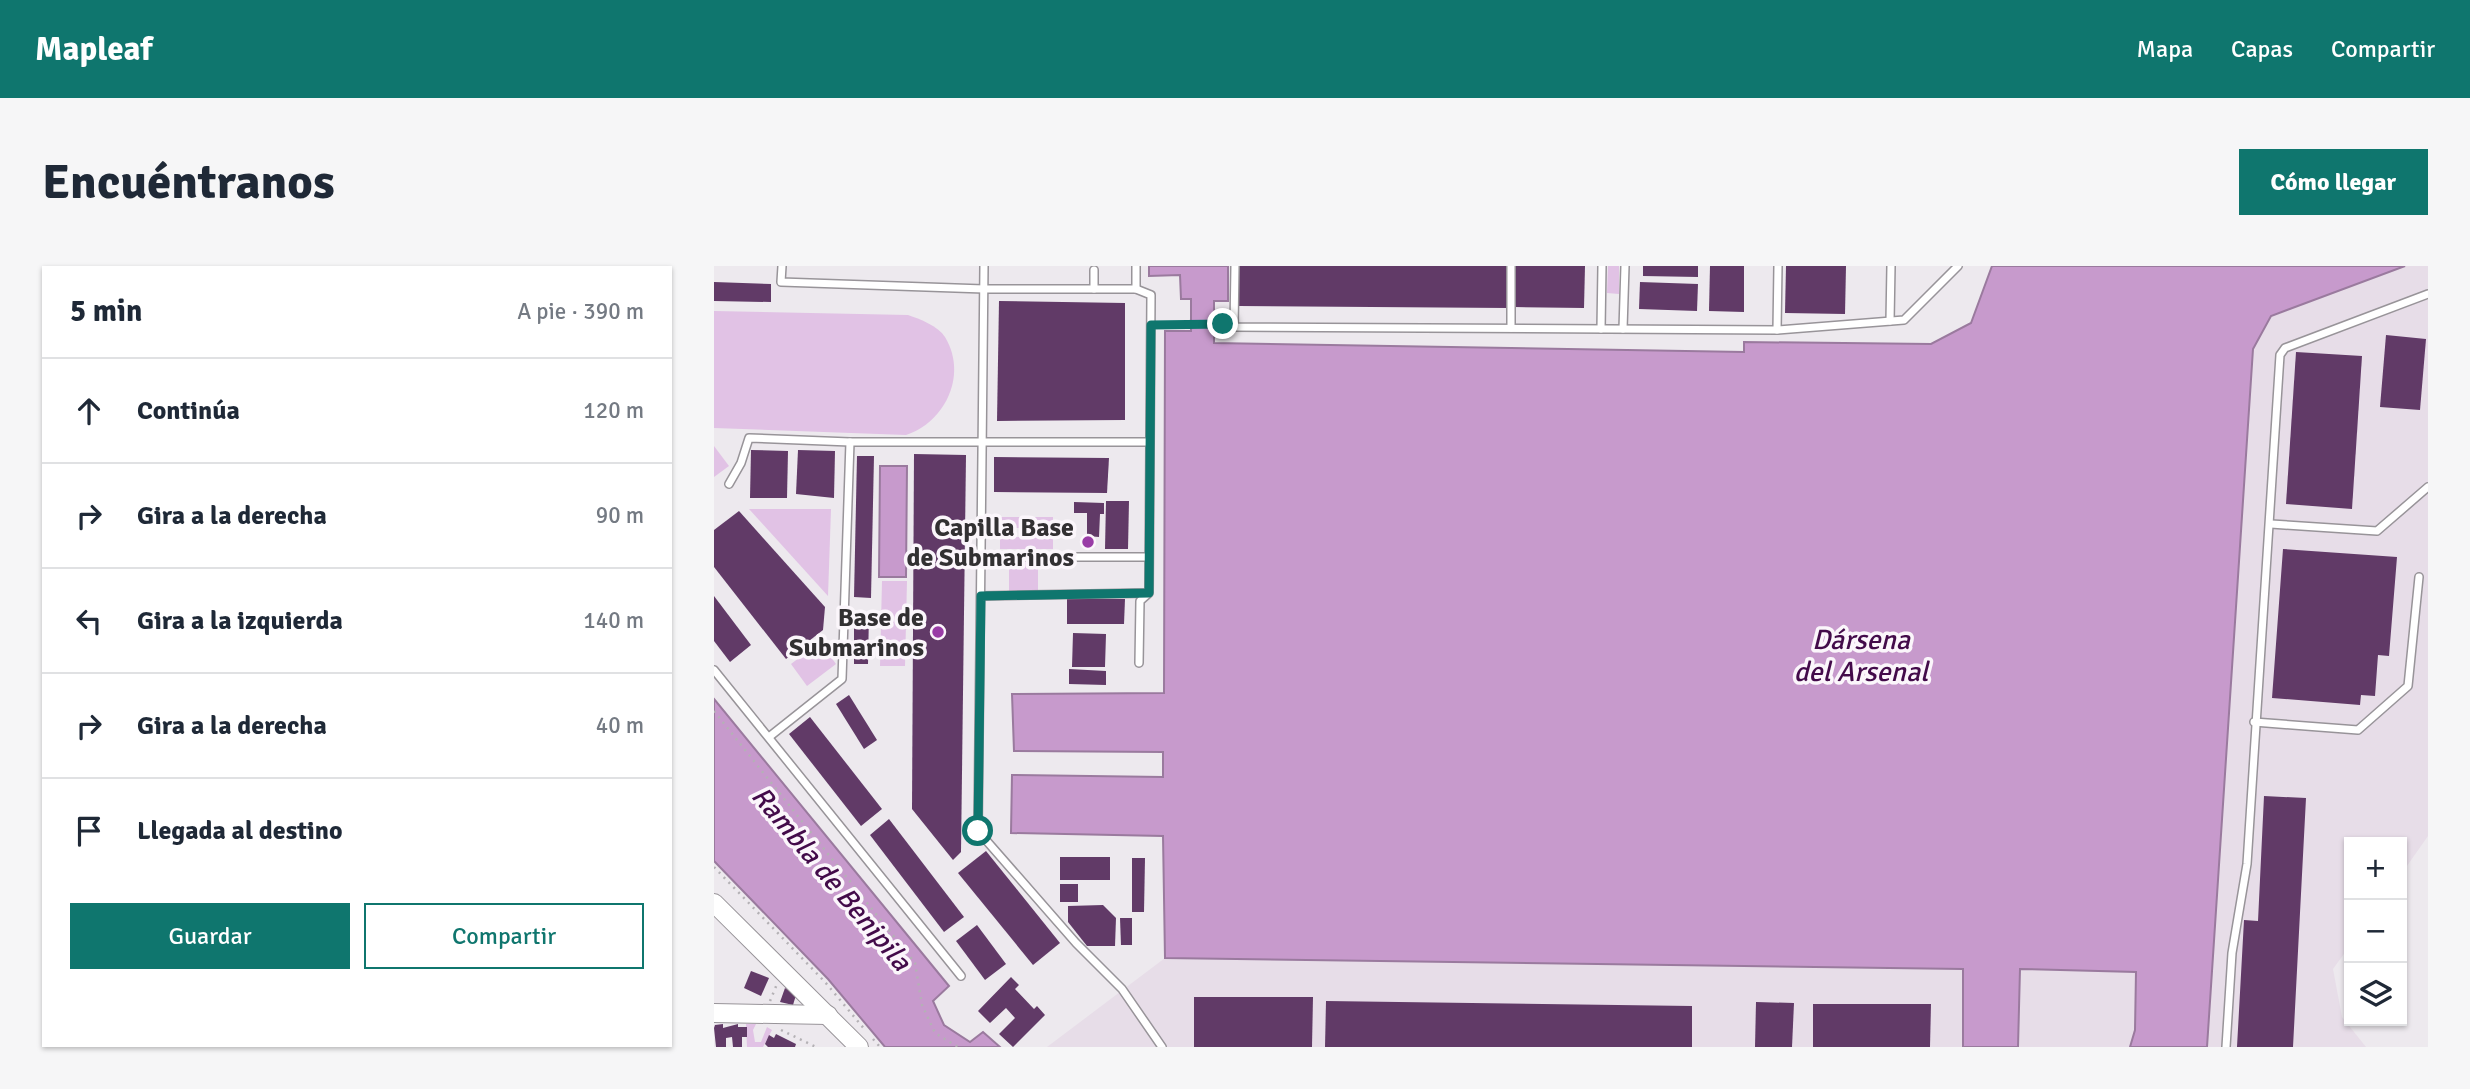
<!DOCTYPE html>
<html lang="es">
<meta charset="utf-8">
<style>
:root{--surface:#fff;--page:#f6f6f7;--text:#1f2937;--muted:#747a83;--line:#e0e1e3;--accent:#0f766e}
body{margin:0;font-family:Signika,sans-serif;background:var(--page);color:var(--text)}
.controls{position:absolute;right:21px;bottom:21px;display:grid;overflow:hidden;border-radius:0px;box-shadow:0 2px 5px #0004}
.controls button{width:63px;height:63px;display:grid;place-items:center;padding:0;border:0;border-bottom:2px solid var(--line);background:var(--surface);color:var(--text);font:35px sans-serif}
.stop{position:absolute;width:21px;height:21px;margin:-16px;border:5px solid #0f766e;border-radius:50%;background:#fff}
.stop.end{background:#0f766e;border-color:#fff;box-shadow:0 2px 7px #0008}
.list{margin:0;padding:0;list-style:none}
h2{display:flex;justify-content:space-between;align-items:center;height:91px;margin:0;padding:0 28px;font-size:30px}
h2 small{font-size:23px;font-weight:400;color:var(--muted)}
.list li{display:grid;grid-template-columns:46px 1fr auto;gap:21px;align-items:center;box-sizing:border-box;height:105px;padding:0 28px;border-top:2px solid var(--line)}
.list b{display:block;font-size:26px;white-space:nowrap}
.list em{font-size:23px;font-style:normal;color:var(--muted)}
.actions{display:flex;gap:14px;padding:21px 28px}
.actions a{flex:1;padding:16px 0;border:2px solid var(--accent);border-radius:0px;text-align:center;font-size:24px;color:var(--accent)}
.actions .main{background:var(--accent);color:#fff}
.icon{flex:none;width:38px;height:38px;fill:none;stroke:currentColor;stroke-width:2;stroke-linecap:round;stroke-linejoin:round}
.map{position:relative;flex:none;width:1714px;height:781px;overflow:hidden;border-radius:0px}
header{display:flex;align-items:center;gap:42px;box-sizing:border-box;height:98px;padding:0 35px;background:var(--accent);color:#fff}
header strong{font-size:33px}
nav{display:flex;gap:38px;margin-inline-start:auto;font-size:24px}
.intro{display:flex;align-items:center;justify-content:space-between;box-sizing:border-box;height:168px;padding:0 42px}
h1{margin:0;font-size:49px}
.button{padding:18px 32px;border-radius:0px;background:var(--accent);color:#fff;font-size:24px;font-weight:700}
main{display:flex;gap:42px;padding:0 42px}
aside{flex:1;background:var(--surface);border-radius:0px;box-shadow:0 2px 5px #0004}
.map>svg:first-child{display:block}
</style>
<header>
<strong>Mapleaf</strong>
<nav><a>Mapa</a><a>Capas</a><a>Compartir</a></nav>
</header>
<div class="intro"><h1>Encuéntranos</h1><a class="button">Cómo llegar</a></div>
<main>
<aside>
<h2>5 min<small>A pie · 390 m</small></h2>
<ul class="list">
<li><svg class="icon" aria-label="ahead" viewBox="0 0 24 24"><path d="M12 20V5M6 11l6-6 6 6"/></svg><div><b>Continúa</b></div><em>120 m</em></li>
<li><svg class="icon" aria-label="right" viewBox="0 0 24 24"><path d="M7 20v-9h11M14 6l5 5-5 5"/></svg><div><b>Gira a la derecha</b></div><em>90 m</em></li>
<li><svg class="icon" aria-label="left" viewBox="0 0 24 24"><path d="M17 20v-9H6M10 6l-5 5 5 5"/></svg><div><b>Gira a la izquierda</b></div><em>140 m</em></li>
<li><svg class="icon" aria-label="right" viewBox="0 0 24 24"><path d="M7 20v-9h11M14 6l5 5-5 5"/></svg><div><b>Gira a la derecha</b></div><em>40 m</em></li>
<li><svg class="icon" aria-label="arrive" viewBox="0 0 24 24"><path d="M6 21V4h12l-3 4 3 4H6"/></svg><div><b>Llegada al destino</b></div></li>
</ul>
<div class="actions"><a class="main">Guardar</a><a>Compartir</a></div>
</aside>
<div class="map">
<svg width="1714" height="781" viewBox="0 0 1714 781">
<rect width="100%" height="100%" fill="#ede9ee"/>
<polygon fill="#e7dde8" points="1691,0 1714,0 1714,570 1688,607 1688,576 1635,576 1635,681 1619,703 1628,751 1652,781 333,781 451,692 1250,703 1250,731 1306,703 1422,706 1421,764 1494,767 1539,83 1556,50"/>
<g fill="#e1c2e5">
<polygon points="894,0 905,0 905,28 893,27"/>
<path d="M0 45 194 49C206 53 224 60 231 71 254 109 231 156 192 169L0 162Z"/>
<polygon points="0,180 15,200 0,211"/>
<polygon points="35,243 117,243 114,330"/>
<rect x="286" y="251" width="53" height="11"/>
<rect x="286" y="271" width="53" height="12"/>
<rect x="295" y="296" width="29" height="29"/>
<polygon points="168,315 193,315 191,400 166,400"/>
<polygon points="106,376 122,398 93,420 77,398"/>
<polygon points="32,758 42,758 39,764 41,776 47,776 53,761 58,764 49,781 33,781"/>
</g>
<g fill="#c79acc" stroke="#9a7a9e" stroke-width="2">
<polygon points="435,0 514,0 514,35 500,35 500,77 1030,86 1030,76 1217,78 1257,57 1278,0 1691,0 1557,50 1539,83 1493,781 1416,781 1421,764 1422,706 1306,703 1304,781 1249,781 1249,703 451,692 449,570 297,567 298,509 449,511 449,486 300,485 298,428 450,427 451,65 477,65 477,33 467,33 466,9 435,10"/>
<polygon points="166,200 193,200 192,311 165,311"/>
<polygon points="0,433 235,720 219,735 230,759 256,776 269,766 286,781 171,781 114,713 0,595"/>
</g>
<g fill="#613a67">
<polygon points="525,0 794,0 794,42 525,40"/>
<polygon points="802,0 871,0 870,42 801,41"/>
<polygon points="929,0 984,0 984,11 929,10"/>
<polygon points="996,0 1030,0 1030,46 995,45"/>
<polygon points="1072,0 1132,0 1131,48 1071,47"/>
<polygon points="0,16 57,18 57,36 0,35"/>
<polygon points="926,16 984,18 983,45 925,43"/>
<polygon points="285,35 411,37 411,154 283,155"/>
<polygon points="1672,69 1712,73 1706,144 1666,141"/>
<polygon points="1582,86 1648,90 1638,243 1572,238"/>
<polygon points="37,184 74,185 73,232 36,232"/>
<polygon points="84,184 121,185 120,232 82,228"/>
<polygon points="200,188 252,189 247,586 239,594 198,543"/>
<polygon points="143,190 160,190 157,332 140,331"/>
<polygon points="280,191 395,192 393,227 280,226"/>
<polygon points="392,235 415,235 414,283 391,283"/>
<polygon points="360,236 390,237 390,248 386,248 385,271 373,270 373,247 360,247"/>
<polygon points="25,245 111,341 109,364 72,393 0,301 0,264"/>
<polygon points="1569,283 1683,291 1675,390 1664,389 1661,430 1647,429 1646,439 1558,432"/>
<polygon points="0,330 37,379 16,396 0,375"/>
<polygon points="353,333 411,333 410,358 353,358"/>
<polygon points="140,347 155,347 154,398 140,398"/>
<polygon points="359,367 392,368 391,401 358,401"/>
<polygon points="355,403 392,405 392,419 355,418"/>
<polygon points="135,429 163,474 150,483 122,438"/>
<polygon points="96,451 168,543 147,560 75,468"/>
<polygon points="1550,530 1592,532 1579,781 1523,781 1530,654 1544,655"/>
<polygon points="175,553 250,651 230,666 156,569"/>
<polygon points="272,585 346,677 319,699 244,607"/>
<rect x="346" y="591" width="50" height="23"/>
<polygon points="418,592 431,592 430,646 418,646"/>
<rect x="346" y="618" width="18" height="18"/>
<polygon points="389,639 402,652 401,680 373,680 354,656 354,640"/>
<polygon points="406,652 418,652 418,679 407,679"/>
<polygon points="263,659 292,698 271,714 242,675"/>
<polygon points="37,705 55,712 47,730 30,722"/>
<polygon points="297,711 305,719 301,723 320,743 323,740 331,749 299,781 285,768 301,752 292,742 276,757 264,745"/>
<polygon points="71,722 82,729 79,739 66,736"/>
<polygon points="480,731 599,731 598,781 480,781"/>
<polygon points="612,735 978,740 978,781 611,781"/>
<polygon points="1042,736 1080,737 1078,781 1041,781"/>
<polygon points="1099,738 1217,738 1216,781 1099,781"/>
<polygon points="9,758 9,762 24,758 24,761 33,761 33,771 28,771 28,781 19,781 18,771 12,772 12,781 2,781 0,762 1,759"/>
<polygon points="62,768 82,778 81,781 54,781 51,778 55,769 60,772"/>
</g>
<g fill="none" stroke-linecap="round" stroke-linejoin="round">
<g stroke="#989499" stroke-width="10">
<g id="service">
<polyline points="68,0 67,16 270,23 422,23 437,29 435,327 426,335 425,397"/>
<polyline points="270,0 264,565 362,677 408,723 448,781"/>
<polyline points="521,0 520,61 1063,64 1190,54 1244,0"/>
<polyline points="797,0 797,62"/>
<polyline points="380,4 380,23"/>
<polyline points="422,23 422,0"/>
<polyline points="1176,55 1177,0"/>
<polyline points="887,63 888,0"/>
<polyline points="909,63 911,0"/>
<polyline points="1063,64 1064,0"/>
<polyline points="15,218 27,197 35,172 136,176 436,176"/>
<polyline points="1557,258 1663,265 1714,221"/>
<polyline points="267,291 435,291"/>
<polyline points="267,330 434,327"/>
<polyline points="0,404 247,710"/>
<polyline points="1540,456 1644,464 1694,420 1705,311"/>
<polyline points="55,471 128,413 136,176"/>
<polyline points="1512,781 1518,687 1533,598 1566,89 1571,82 1714,28"/>
</g>
</g>
<g stroke="#989499" stroke-width="20">
<g id="tertiary">
<polyline points="0,637 145,781"/>
<polyline points="0,747 114,749"/>
</g>
</g>
<g stroke="#b4b1b5" stroke-width="2.5" stroke-dasharray="2 5" stroke-linecap="butt">
<polyline points="446,59 510,58"/>
<polyline points="0,445 201,697 208,739 221,767 244,781"/>
<polyline points="0,601 111,716 152,765"/>
<polyline points="56,735 63,718"/>
<polyline points="67,764 102,781"/>
<polyline points="159,773 166,781"/>
</g>
<use href="#service" stroke="#fff" stroke-width="7"/>
<use href="#tertiary" stroke="#fff" stroke-width="18"/>
</g>
<g fill="none" stroke-linecap="round" stroke-linejoin="round">
<polyline stroke="#0f766e" stroke-width="9" points="264,565 267,330 435,327 437,59 509,58"/>
</g>
<g fill="#993ca6" stroke="#fbf6fb" stroke-width="2.5">
<circle cx="374" cy="276" r="7"/>
<circle cx="224" cy="366" r="7"/>
</g>
<g text-anchor="middle" stroke-width="7" stroke-linejoin="round" paint-order="stroke">
<g font-size="26" font-weight="bold" fill="#323032" stroke="#fbf6fb" text-anchor="end">
<text x="360" y="270">Capilla Base<tspan x="360" dy="30">de Submarinos</tspan></text>
<text x="210" y="360">Base de<tspan x="210" dy="30">Submarinos</tspan></text>
</g>
<g font-size="28" font-style="italic" fill="#430b4a" stroke="#fbf6fb">
<text x="1147" y="383">Dársena<tspan x="1147" dy="32">del Arsenal</tspan></text>
<text transform="translate(118 612) rotate(50)" y="10">Rambla de Benipila</text>
</g>
</g>
</svg>
<div class="controls">
<button>+</button>
<button>−</button>
<button><svg class="icon" aria-label="layers" viewBox="0 0 24 24"><path d="M12 4l9 5-9 5-9-5zM3 14l9 5 9-5"/></svg></button>
</div>
<div class="stop" style="left:264px;top:565px"></div>
<div class="stop end" style="left:509px;top:58px"></div>
</div>
</main>
